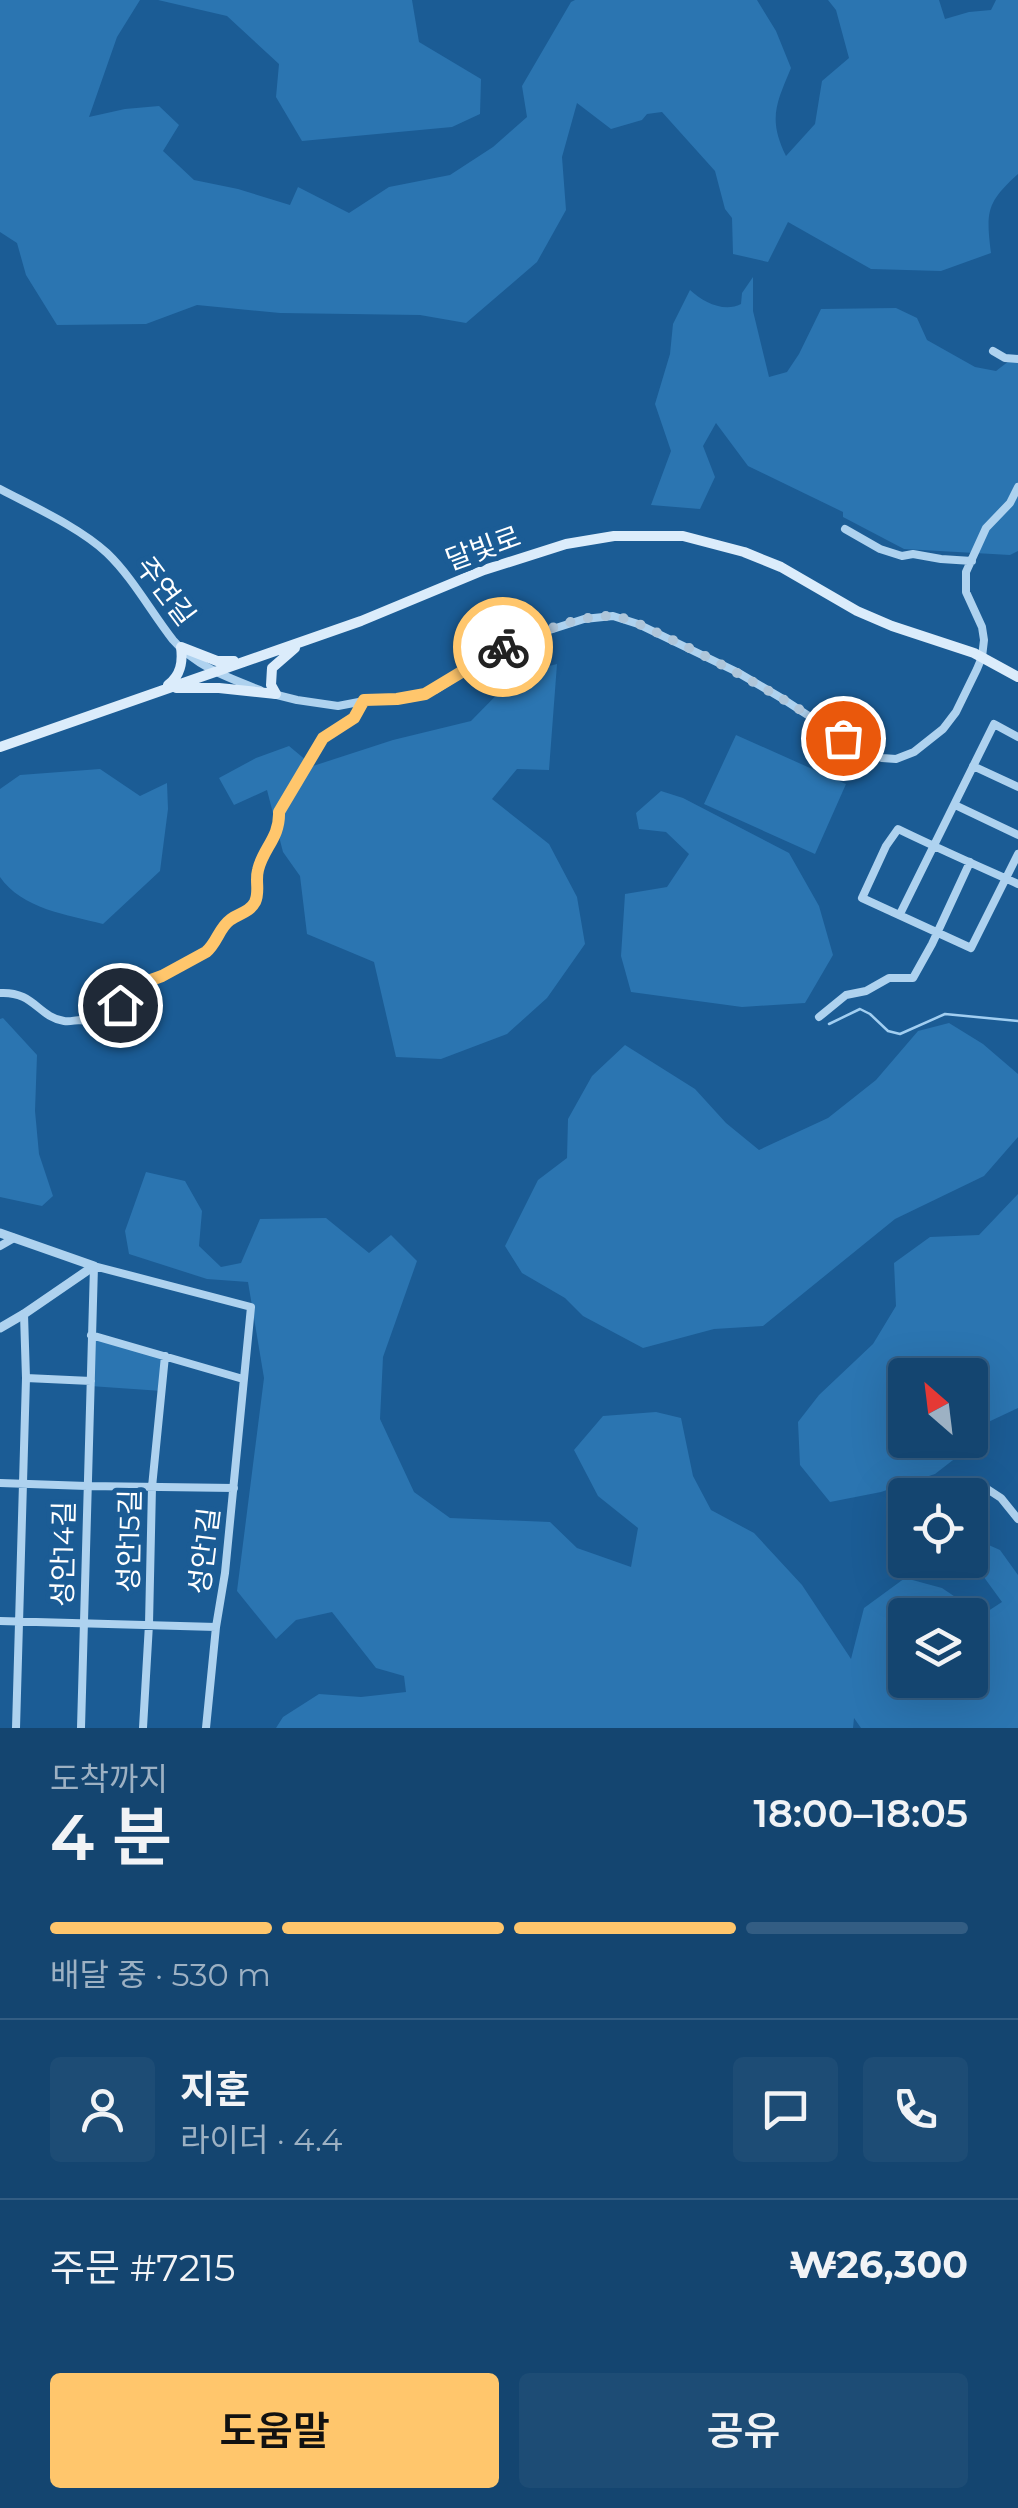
<!DOCTYPE html>
<html lang="ko">
<head>
<meta charset="utf-8">
<style>
  :root { --surface:#144570; --page:#1d4c75; --text:#f1f3f6; --muted:#9db1c3; --line:#335d83; --accent:#ffc66c }
  body { margin:0; font-family:Montserrat,"Noto Sans KR",sans-serif; background:var(--page); color:var(--text); height:100vh; display:flex; flex-direction:column; font-size:38px; white-space:nowrap }
  * { box-sizing:border-box; margin:0 }
  p { font-size:32px; color:var(--muted) }
  .icon { flex:none; width:55px; height:55px; fill:none; stroke:currentColor; stroke-width:2; stroke-linecap:round; stroke-linejoin:round }
  .map { position:relative; height:1728px; overflow:hidden }
  .drawer { display:flex; flex-direction:column; background:var(--surface); flex:1 }
  .drawer>* { flex:none }
  .needle { width:65px; rotate:332deg }
  .controls { position:absolute; left:888px; top:1358px; display:grid; gap:20px }
  .controls a { display:grid; place-items:center; width:100px; height:100px; border-radius:10px; background:var(--surface); box-shadow:0 10px 40px #0002,0 0 0 2px var(--line); font-size:50px }
  .pin { position:absolute; display:grid; place-items:center; width:85px; height:85px; color:#fff; margin:-42px; border:5px solid #fff; border-radius:50%; box-shadow:0 2px 10px #0007 }
  .courier { position:absolute; display:grid; place-items:center; width:100px; height:100px; margin:-50px; border:8px solid #ffc66c; border-radius:50%; background:#fff; color:#222; box-shadow:0 2px 12px #0007 }
  .summary em { font-style:normal; font-weight:600 }
  .summary div { display:flex; flex-direction:column-reverse }
  .summary { display:flex; align-items:center; justify-content:space-between; height:170px; padding:0 50px }
  h1 { font-size:65px; font-weight:600; line-height:75px }
  .bar { display:grid; grid-template-columns:repeat(4,1fr); gap:15px 10px; align-content:center; height:120px; padding:0 50px }
  .bar i { height:12px; border-radius:8px; background:var(--line) }
  .bar .on { background:var(--accent) }
  .bar p { grid-column:span 4 }
  .line { display:flex; align-items:center; gap:25px; padding:0 50px; border-top:2px solid var(--line) }
  .line div { flex:1 }
  .round { display:grid; place-items:center; flex:none; width:105px; height:105px; border-radius:10px; background:var(--page) }
  .primary-button { display:flex; gap:20px; margin-top:auto; padding:20px 50px }
  .primary-button a { flex:1; height:115px; border-radius:10px; background:var(--accent); color:#111; font-size:40px; font-weight:600; line-height:115px; text-align:center }
  .primary-button a+a { background:var(--page); color:var(--text) }
  .map>svg:first-child { display:block }
  .green { fill:#2b75b1; fill-rule:evenodd }
  .lines { fill:none; stroke-linecap:round; stroke-linejoin:round }
  .stream { stroke:#a1cef1; stroke-width:2.5 }
  .minor { stroke:#aed2ef; stroke-width:8 }
  .tertiary { stroke:#aed2ef; stroke-width:9 }
  .secondary { stroke:#dbecfb; stroke-width:10 }
  .done { stroke:#afc6da; stroke-width:10; stroke-dasharray:0 18 }
  .route { stroke:#ffc66c; stroke-width:12 }
  .labels { text-anchor:middle; dominant-baseline:central; stroke-width:10; stroke-linejoin:round; paint-order:stroke }
  .street-label { font-size:28px; fill:#fff; stroke:#1b5c95 }
</style>
</head>
<body>
<div class="map">
<svg width="1018" height="1728" viewBox="0 0 1018 1728">
  <rect width="100%" height="100%" fill="#1b5c95"/>
  <!-- green -->
  <path class="green" d="M 0,0 L 140,0 L 117,37 L 89,117 L 125,109 L 159,106 L 179,125 L 163,151 L 194,180 L 238,189 L 290,205 L 298,187 L 349,213 L 389,187 L 450,175 L 493,147 L 527,117 L 522,86 L 571,2 L 575,0 L 757,0 L 776,31 L 791,68 C 776,104 768,119 786,156 L 815,124 L 822,81 L 849,58 L 836,10 L 828,0 L 939,0 L 945,19 L 969,12 L 991,10 L 996,0 L 1018,0 L 1018,174 C 986,203 986,212 991,253 L 941,271 L 871,269 L 788,222 L 768,262 L 733,254 L 732,218 L 725,209 L 715,171 L 662,112 L 647,114 L 642,120 L 611,129 L 577,103 L 562,157 L 566,210 L 537,262 L 466,323 L 420,315 L 280,313 L 197,305 L 146,324 L 57,325 L 26,275 L 17,243 L 0,232 Z
    M 158,0 L 412,0 L 419,42 L 481,79 L 480,114 L 452,127 L 302,141 L 276,97 L 279,64 L 227,16 Z
    M 753,277 L 753,311 L 769,377 L 787,372 L 799,354 L 821,309 L 896,308 L 917,318 L 927,340 L 975,367 L 996,371 L 1018,354 L 1018,551 L 1010,555 L 904,549 L 843,517 L 843,512 L 748,466 L 716,423 L 703,446 L 715,477 L 700,509 L 651,505 L 671,451 L 655,404 L 670,354 L 673,324 L 690,290 C 703,302 724,313 741,304 L 742,293 Z
    M 557,664 L 549,770 L 517,769 L 492,799 L 549,844 L 577,897 L 585,944 L 547,998 L 507,1034 L 441,1059 L 396,1057 L 374,962 L 307,934 L 300,876 L 283,852 L 267,790 L 234,805 L 219,778 L 256,758 L 289,746 L 313,766 L 393,740 L 471,721 L 517,674 Z
    M 736,735 L 846,784 L 815,854 L 704,804 Z
    M 100,769 L 140,796 L 167,783 L 168,809 L 160,871 L 103,924 C 68,915 22,909 0,877 L 0,789 L 20,775 Z
    M 661,791 L 683,798 L 789,853 L 819,906 L 833,955 L 805,1003 L 742,1007 L 631,992 L 621,956 L 625,894 L 667,887 L 689,854 L 666,832 L 639,829 L 636,813 Z
    M 3,1018 L 37,1055 L 35,1111 L 39,1154 L 53,1196 L 42,1206 L 0,1197 L 0,1019 Z
    M 949,1023 L 983,1044 L 1018,1074 L 1018,1137 L 984,1176 L 895,1219 L 763,1326 L 714,1329 L 643,1348 L 583,1316 L 565,1298 L 522,1273 L 505,1246 L 538,1180 L 567,1158 L 568,1119 L 592,1076 L 625,1045 L 695,1089 L 726,1123 L 759,1150 L 828,1118 L 876,1080 L 918,1031 Z
    M 146,1172 L 185,1181 L 202,1211 L 199,1246 L 221,1267 L 241,1263 L 260,1219 L 326,1218 L 369,1253 L 391,1235 L 417,1261 L 383,1357 L 380,1419 L 414,1492 L 450,1518 L 550,1522 L 577,1548 L 631,1567 L 638,1528 L 598,1496 L 574,1450 L 603,1416 L 656,1412 L 681,1418 L 693,1476 L 711,1510 L 754,1533 L 802,1585 L 851,1659 L 864,1608 L 905,1578 L 942,1588 L 982,1615 L 1002,1602 L 970,1558 L 975,1539 L 1000,1550 L 1018,1575 L 1018,1728 L 861,1728 L 854,1718 L 853,1728 L 276,1728 L 283,1717 L 319,1694 L 361,1697 L 406,1692 L 404,1676 L 376,1668 L 332,1612 L 296,1620 L 276,1639 L 237,1591 L 264,1378 L 248,1282 L 207,1279 L 129,1254 L 125,1231 ZM 905,1615 L 970,1615 L 970,1680 L 905,1680 Z
    M 1018,1194 L 1018,1408 L 984,1424 L 966,1450 L 935,1474 L 881,1492 L 830,1502 L 800,1465 L 798,1422 L 819,1395 L 873,1344 L 896,1306 L 894,1263 L 930,1237 L 979,1235 ZM 905,1375 L 970,1375 L 970,1440 L 905,1440 Z
    M 91,1335 L 165,1356 L 162,1391 L 90,1386 Z"/>
  <g class="lines">
    <!-- stream -->
    <path class="stream" d="M 829,1024 L 860,1009 L 870,1014 L 888,1031 L 900,1034 L 945,1014 L 1018,1021"/>
    <!-- minor -->
    <path class="minor" d="M 993,351 L 1005,358 L 1018,359
      M 0,489 C 34,507 79,527 107,553 C 133,578 151,612 173,640 C 195,666 229,678 260,690
      M 845,529 L 880,549 L 902,556 L 913,554 L 941,559 L 972,561
      M 273,694 L 297,700 L 338,706 L 364,701 L 412,698 L 435,690 L 512,642 L 584,619 L 613,616 L 638,624 L 737,672 L 783,699 L 861,750 L 882,758 L 896,759 L 914,752 L 943,729 L 956,712 L 977,669 L 982,657 L 984,640 L 982,627 L 966,592 L 966,572 L 986,528 L 1010,503 L 1018,487
      M 973,766 L 1018,787
      M 955,805 L 1018,835
      M 1018,854 L 971,948 L 862,898 L 886,846 L 898,829 C 937,848 978,866 1018,884
      M 900,914 L 994,724 L 1018,737
      M 0,993 C 34,991 38,1017 64,1021 C 70,1022 75,1020 81,1020 C 91,1022 102,1026 112,1029 L 124,994 L 129,989 L 162,976 L 206,951 C 218,943 219,928 230,920 C 239,914 249,913 255,902 C 259,892 256,881 258,870 C 263,848 280,838 279,812 L 323,738 L 354,718 L 364,701
      M 819,1017 L 846,995 L 866,991 L 889,978 L 913,978 L 932,944 L 970,862
      M 0,1246 L 14,1238
      M 91,1335 L 243,1379
      M 26,1378 L 91,1381
      M 975,1481 L 1001,1498 L 1018,1519
      M 0,1483 L 87,1486 L 234,1488
      M 0,1621 L 216,1627
      M 16,1728 L 26,1378 L 24,1314
      M 81,1728 L 94,1266 L 251,1307 L 225,1573 L 216,1627 L 206,1728
      M 143,1728 L 149,1624 L 152,1487 L 165,1356"/>
    <!-- tertiary -->
    <path class="tertiary" d="M 0,1233 L 94,1266
      M 0,1328 L 24,1314 L 94,1266"/>
    <!-- secondary -->
    <path class="secondary" d="M 168,685 C 181,675 183,662 181,647 L 217,661 L 234,661
      M 176,688 L 219,688 L 276,694 L 271,685 L 272,668 L 295,648
      M 0,747 L 361,621 L 484,570 L 566,544 L 614,536 L 683,536 L 744,552 L 781,567 L 857,611 L 892,626 L 974,653 L 1018,677"/>
  </g>
  <g class="lines">
    <!-- done -->
    <path class="done" d="M 503,647 L 512,642 C 543,632 576,616 609,616 C 626,616 645,627 660,634 C 724,664 785,698 843,738"/>
    <!-- route -->
    <path class="route" d="M 120,1005 L 124,994 L 129,988 L 162,976 L 206,952 C 217,943 219,928 230,920 C 239,913 249,913 255,902 C 260,892 255,881 258,870 C 263,848 280,838 279,812 L 323,738 L 354,718 L 364,700 L 397,699 L 425,694 L 503,647"/>
  </g>
  <g class="labels">
    <!-- street labels -->
    <g class="street-label">
      <text transform="translate(483 548) rotate(-20)">달빛로</text>
      <text transform="translate(166 591) rotate(53)">주연길</text>
      <text transform="translate(129 1541) rotate(-89)">성안15길</text>
      <text transform="translate(204 1551) rotate(-83)">성안1길</text>
      <text transform="translate(63 1554) rotate(-89)">성안14길</text>
    </g>
  </g>
</svg>
<div class="controls">
<a><svg class="needle" viewBox="-14 -14 28 28"><path d="M0-13l5 13h-10z" fill="#e53935"/><path d="M0 13l5-13h-10z" fill="#9db1c3"/></svg></a>
<a><svg class="icon" aria-label="locate" viewBox="0 0 24 24"><circle cx="12" cy="12" r="6"/><path d="M12 2v4M12 18v4M2 12h4M18 12h4"/></svg></a>
<a><svg class="icon" aria-label="layers" viewBox="0 0 24 24"><path d="M12 4l9 5-9 5-9-5zM3 14l9 5 9-5"/></svg></a>
</div>
<div class="pin" style="left:843px;top:738px;background:#ea580c"><svg class="icon" aria-label="bag" viewBox="0 0 24 24"><path d="M5 8h14l-1 12H6zM9 8a3 3 0 0 1 6 0"/></svg></div>
<div class="pin" style="left:120px;top:1005px;background:#1f2937"><svg class="icon" aria-label="home" viewBox="0 0 24 24"><path d="M3 11l9-7 9 7M6 9v11h12V9"/></svg></div>
<div class="courier" style="left:503px;top:647px"><svg class="icon" aria-label="bike" viewBox="0 0 24 24"><circle cx="6" cy="16" r="4"/><circle cx="18" cy="16" r="4"/><path d="M6 16l4-8h5l3 8M10 8l3 8H6M13 5h3"/></svg></div>
</div>
<section class="drawer">
<div class="summary"><div><h1>4 분</h1><p>도착까지</p></div><em>18:00–18:05</em></div>
<div class="bar"><i class="on"></i><i class="on"></i><i class="on"></i><i></i><p>배달 중 · 530 m</p></div>
<div class="line" style="height:180px"><a class="round"><svg class="icon" aria-label="person" viewBox="0 0 24 24"><circle cx="12" cy="8" r="4"/><path d="M4 21q1-7 8-7t8 7"/></svg></a><div><b>지훈</b><p>라이더 · 4.4</p></div><a class="round"><svg class="icon" aria-label="chat" viewBox="0 0 24 24"><path d="M4 5h16v11H9l-5 4z"/></svg></a><a class="round"><svg class="icon" aria-label="phone" viewBox="0 0 24 24"><path d="M5 4h4l2 5-3 2q2 4 5 5l2-3 5 2v4C11 20 4 13 5 4z"/></svg></a></div>
<div class="line" style="height:130px"><div>주문 #7215</div><b>₩26,300</b></div>
<div class="primary-button"><a>도움말</a><a>공유</a></div>
</section>
</body>
</html>
